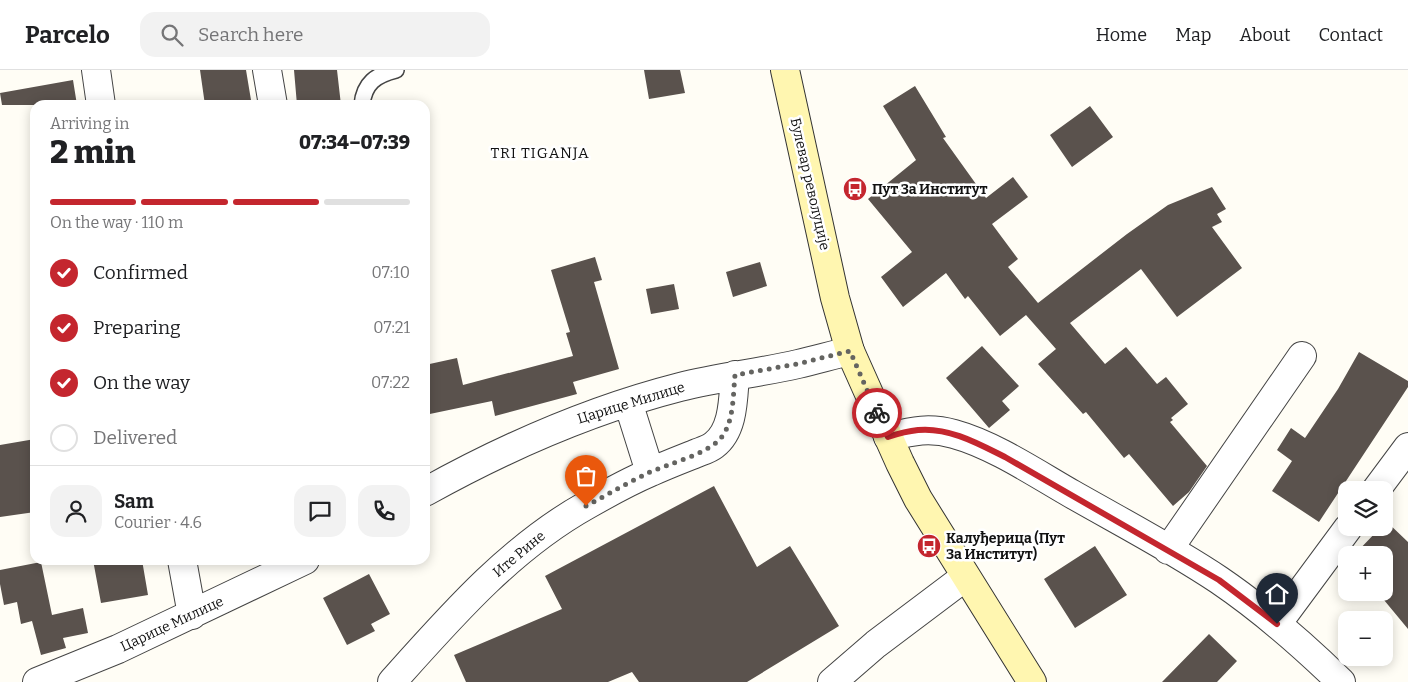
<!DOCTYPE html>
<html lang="en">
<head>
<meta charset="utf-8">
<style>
  :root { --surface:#fff; --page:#f2f2f2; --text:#202124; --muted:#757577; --line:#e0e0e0; --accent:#c4262e }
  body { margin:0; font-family:Bitter,serif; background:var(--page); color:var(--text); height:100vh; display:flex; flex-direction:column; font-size:19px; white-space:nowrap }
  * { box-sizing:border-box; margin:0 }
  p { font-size:16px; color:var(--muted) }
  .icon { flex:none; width:28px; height:28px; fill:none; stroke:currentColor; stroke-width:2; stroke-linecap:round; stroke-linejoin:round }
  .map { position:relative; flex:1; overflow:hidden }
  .details { position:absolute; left:30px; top:30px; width:400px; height:465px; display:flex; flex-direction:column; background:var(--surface); border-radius:15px; box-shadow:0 2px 12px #0003 }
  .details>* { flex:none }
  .fabs { position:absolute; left:1338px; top:411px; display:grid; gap:10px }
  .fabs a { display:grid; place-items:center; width:55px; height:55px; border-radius:10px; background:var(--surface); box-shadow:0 2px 12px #0003; font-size:25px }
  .pin { position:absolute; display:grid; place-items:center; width:42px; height:42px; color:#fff; margin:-51px -21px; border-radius:50% 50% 50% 0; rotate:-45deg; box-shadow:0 0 5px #0007 }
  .pin .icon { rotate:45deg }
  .courier { position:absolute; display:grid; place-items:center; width:50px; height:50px; margin:-25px; border:4px solid #c4262e; border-radius:50%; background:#fff; color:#222; box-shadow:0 1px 6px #0007 }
  .summary em { font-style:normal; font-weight:800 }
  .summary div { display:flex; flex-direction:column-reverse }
  .summary { display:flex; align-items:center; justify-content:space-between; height:85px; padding:0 20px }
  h1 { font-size:32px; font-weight:800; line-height:38px }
  .bar { display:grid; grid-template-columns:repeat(4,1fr); gap:8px 5px; align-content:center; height:60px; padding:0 20px }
  .bar i { height:6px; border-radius:4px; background:var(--line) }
  .bar .selected { background:var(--accent) }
  .bar p { grid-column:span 4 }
  .line { display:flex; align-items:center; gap:12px; padding:0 20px; border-top:1px solid var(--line) }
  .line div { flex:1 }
  .round { display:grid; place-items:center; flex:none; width:52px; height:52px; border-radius:15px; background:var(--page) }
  ol { padding:0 20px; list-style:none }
  li { display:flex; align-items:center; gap:15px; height:55px }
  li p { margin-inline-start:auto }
  li .icon { padding:5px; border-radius:50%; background:var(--accent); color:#fff; stroke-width:4 }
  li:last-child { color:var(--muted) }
  li i { width:28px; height:28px; border:2px solid var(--line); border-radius:50% }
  header { display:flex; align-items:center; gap:30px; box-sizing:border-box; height:70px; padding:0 25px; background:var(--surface); border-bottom:1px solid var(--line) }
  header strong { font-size:24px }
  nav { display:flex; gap:28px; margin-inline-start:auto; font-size:18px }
  .search { width:350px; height:45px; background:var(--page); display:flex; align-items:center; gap:12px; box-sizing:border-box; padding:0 18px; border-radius:15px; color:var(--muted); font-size:19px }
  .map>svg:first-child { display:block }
  .building { fill:#5a524d }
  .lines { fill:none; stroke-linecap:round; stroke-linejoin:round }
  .service-casing { stroke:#444; stroke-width:18 }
  .minor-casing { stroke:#444; stroke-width:30 }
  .tertiary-casing { stroke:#444; stroke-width:30 }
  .secondary-casing { stroke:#333; stroke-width:30 }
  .service { stroke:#fff; stroke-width:15 }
  .minor { stroke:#fff; stroke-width:28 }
  .tertiary { stroke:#fff; stroke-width:28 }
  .secondary { stroke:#fff6b0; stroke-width:28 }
  .done { stroke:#646461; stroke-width:5; stroke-dasharray:0 9 }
  .route { stroke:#c4262e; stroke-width:6 }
  .labels { text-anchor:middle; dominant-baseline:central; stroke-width:5; stroke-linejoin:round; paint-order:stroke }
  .street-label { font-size:14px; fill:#111; stroke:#fff }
  .poi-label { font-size:14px; font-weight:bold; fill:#111; stroke:#fff; text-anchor:start }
  .neighbourhood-label { font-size:15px; letter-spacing:1px; fill:#111; stroke:#fff }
</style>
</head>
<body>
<header>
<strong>Parcelo</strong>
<div class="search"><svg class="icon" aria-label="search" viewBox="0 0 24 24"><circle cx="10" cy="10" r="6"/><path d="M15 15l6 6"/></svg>Search here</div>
<nav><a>Home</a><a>Map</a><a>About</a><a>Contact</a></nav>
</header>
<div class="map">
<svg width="1408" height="612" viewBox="0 0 1408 612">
  <rect width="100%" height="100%" fill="#fffdf5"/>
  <!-- building -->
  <path class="building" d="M 200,0 L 246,0 L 251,30 L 205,35 Z
    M 294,0 L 337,0 L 341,35 L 297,35 Z
    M 644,0 L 680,0 L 685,23 L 649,29 Z
    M 73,10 L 77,35 L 2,35 L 0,23 Z
    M 915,16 L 946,67 L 943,68 L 986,128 L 1013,107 L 1028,127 L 992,154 L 1018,189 L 1008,197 L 1038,233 L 1127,164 L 1168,135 L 1212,117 L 1226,139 L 1217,144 L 1222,152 L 1212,157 L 1242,198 L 1177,247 L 1141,199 L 1070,253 L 1105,294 L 1126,277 L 1157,314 L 1166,307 L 1188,334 L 1171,348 L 1173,350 L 1170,352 L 1207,396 L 1189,422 L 1173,436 L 1129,384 L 1124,388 L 1086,342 L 1083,344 L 1038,294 L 1056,279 L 1026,245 L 1000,266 L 968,226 L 965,229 L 946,203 L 903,237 L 881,207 L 912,182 L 868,129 L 916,90 L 883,36 Z
    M 1090,36 L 1113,67 L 1072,97 L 1050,65 Z
    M 595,187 L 602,210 L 594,212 L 619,299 L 573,312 L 577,324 L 495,346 L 492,331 L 425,345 L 425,295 L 457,288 L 463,315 L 573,286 L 566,263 L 570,262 L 551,200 Z
    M 760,192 L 767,216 L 733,227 L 726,202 Z
    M 674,214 L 679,239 L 651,244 L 646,219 Z
    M 982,276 L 1019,316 L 1002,331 L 1010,340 L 989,358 L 946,308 Z
    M 1359,282 L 1408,311 L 1408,317 L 1319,452 L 1272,421 L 1292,391 L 1277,380 L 1291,358 L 1305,368 L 1338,319 Z
    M 35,369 L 35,442 L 0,447 L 0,375 Z
    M 714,416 L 757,497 L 790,476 L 839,556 L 747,612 L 639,612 L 632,602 L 608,612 L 466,612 L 454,585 L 562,539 L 545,506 Z
    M 1386,451 L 1408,472 L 1408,559 L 1384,530 L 1384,485 L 1354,485 L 1380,458 L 1384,458 L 1384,453 Z
    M 1095,476 L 1127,525 L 1075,558 L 1044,509 Z
    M 93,490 L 142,490 L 148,525 L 101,533 Z
    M 41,492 L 52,545 L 83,538 L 88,563 L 63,568 L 66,578 L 41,585 L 32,551 L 21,554 L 17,532 L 4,535 L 0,514 L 0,500 Z
    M 369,504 L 390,544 L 371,554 L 375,561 L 347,575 L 323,528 Z
    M 1209,564 L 1237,591 L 1217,612 L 1162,612 Z"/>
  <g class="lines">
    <!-- service casing -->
    <g class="service-casing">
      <path id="service" d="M 362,35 C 364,13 376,5 396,0"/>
    </g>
    <!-- minor casing -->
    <g class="minor-casing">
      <path id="minor" d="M 96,0 L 101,35
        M 267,0 L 273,35
        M 628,332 L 650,402
        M 888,367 C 913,361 929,357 954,364 C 994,375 1037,404 1072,424 C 1121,452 1173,479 1219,510 C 1263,540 1303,575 1341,612
        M 1376,420 L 1408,377
        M 425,422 C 506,377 590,340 680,317 C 719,307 759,303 798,294 C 815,290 833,285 850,281
        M 1168,480 L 1302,286
        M 182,490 L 192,545
        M 1277,554 L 1348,458
        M 37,612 L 118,579 L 305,490
        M 392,612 C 451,546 510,478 587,435 C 608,423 630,411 651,402 C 666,395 682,389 697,383 C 702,381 709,379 714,375 C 734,360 733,328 735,305"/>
    </g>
    <!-- tertiary casing -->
    <g class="tertiary-casing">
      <path id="tertiary" d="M 832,612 L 876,574 L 965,507"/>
    </g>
    <!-- secondary casing -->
    <g class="secondary-casing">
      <path id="secondary" d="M 785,0 L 835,228 L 850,281 L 900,393 L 918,429 L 1032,612"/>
    </g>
    <!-- service -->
    <use href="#service" class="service"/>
    <!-- minor -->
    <use href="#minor" class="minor"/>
    <!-- tertiary -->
    <use href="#tertiary" class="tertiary"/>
    <!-- secondary -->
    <use href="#secondary" class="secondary"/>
  </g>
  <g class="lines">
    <!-- done -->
    <path class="done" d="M 586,436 C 607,425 627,413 648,403 C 667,394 708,384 721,368 C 734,352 733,325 735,305 L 797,294 L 850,281 L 877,343"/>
    <!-- route -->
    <path class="route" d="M 877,343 L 888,367 C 897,364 908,361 918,360 C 949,357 979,374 1005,387 L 1219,510 L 1277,554"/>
  </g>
  <!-- icons -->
  <defs>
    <g id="bus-disc" transform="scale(1.25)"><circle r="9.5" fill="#c4262e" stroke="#fff"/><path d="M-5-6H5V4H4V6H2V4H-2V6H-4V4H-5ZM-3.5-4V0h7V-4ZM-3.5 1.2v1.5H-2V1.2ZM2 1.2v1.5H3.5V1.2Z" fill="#fff"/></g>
  </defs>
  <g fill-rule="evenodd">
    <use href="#bus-disc" x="855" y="119"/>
    <use href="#bus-disc" x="929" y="476"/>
  </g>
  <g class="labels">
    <!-- street labels -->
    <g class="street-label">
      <text transform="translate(810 114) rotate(77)">Булевар револуције</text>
      <text transform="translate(631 333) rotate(-17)">Царице Милице</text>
      <text transform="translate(519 484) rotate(-40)">Ите Рине</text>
      <text transform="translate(172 554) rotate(-25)">Царице Милице</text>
    </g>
    <!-- poi labels -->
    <g class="poi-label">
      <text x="872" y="119">Пут За Институт</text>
      <text x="946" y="468">Калуђерица (Пут<tspan x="946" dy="16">За Институт)</tspan></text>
    </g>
    <!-- neighbourhood labels -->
    <g class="neighbourhood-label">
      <text x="540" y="83">TRI TIGANJA</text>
    </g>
  </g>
</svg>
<div class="fabs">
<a><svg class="icon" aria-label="layers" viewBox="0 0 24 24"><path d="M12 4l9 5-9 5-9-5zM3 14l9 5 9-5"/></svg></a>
<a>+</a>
<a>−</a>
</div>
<div class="pin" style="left:586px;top:436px;background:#ea580c"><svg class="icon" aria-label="bag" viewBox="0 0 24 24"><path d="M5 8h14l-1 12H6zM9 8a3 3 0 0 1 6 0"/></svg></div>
<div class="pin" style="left:1277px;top:554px;background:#1f2937"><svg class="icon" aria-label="home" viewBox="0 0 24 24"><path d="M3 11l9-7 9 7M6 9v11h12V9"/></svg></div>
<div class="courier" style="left:877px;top:343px"><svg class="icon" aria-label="bike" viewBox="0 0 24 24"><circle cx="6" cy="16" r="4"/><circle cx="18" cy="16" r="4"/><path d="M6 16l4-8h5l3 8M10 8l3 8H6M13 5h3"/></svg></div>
<section class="details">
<div class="summary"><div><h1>2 min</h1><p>Arriving in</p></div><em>07:34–07:39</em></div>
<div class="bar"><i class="selected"></i><i class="selected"></i><i class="selected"></i><i></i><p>On the way · 110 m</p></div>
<ol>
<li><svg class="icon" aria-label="check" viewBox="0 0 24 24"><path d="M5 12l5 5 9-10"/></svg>Confirmed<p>07:10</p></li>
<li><svg class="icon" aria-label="check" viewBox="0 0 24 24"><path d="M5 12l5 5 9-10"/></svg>Preparing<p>07:21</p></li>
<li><svg class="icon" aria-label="check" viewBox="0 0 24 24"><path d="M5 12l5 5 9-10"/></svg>On the way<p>07:22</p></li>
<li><i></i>Delivered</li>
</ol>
<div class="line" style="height:90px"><a class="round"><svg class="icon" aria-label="person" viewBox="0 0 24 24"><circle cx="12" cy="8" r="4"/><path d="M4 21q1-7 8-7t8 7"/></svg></a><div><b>Sam</b><p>Courier · 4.6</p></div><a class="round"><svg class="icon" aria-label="chat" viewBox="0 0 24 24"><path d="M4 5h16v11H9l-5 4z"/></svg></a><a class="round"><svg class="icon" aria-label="phone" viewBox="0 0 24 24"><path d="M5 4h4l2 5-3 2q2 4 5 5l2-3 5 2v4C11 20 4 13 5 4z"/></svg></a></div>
</section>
</div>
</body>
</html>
